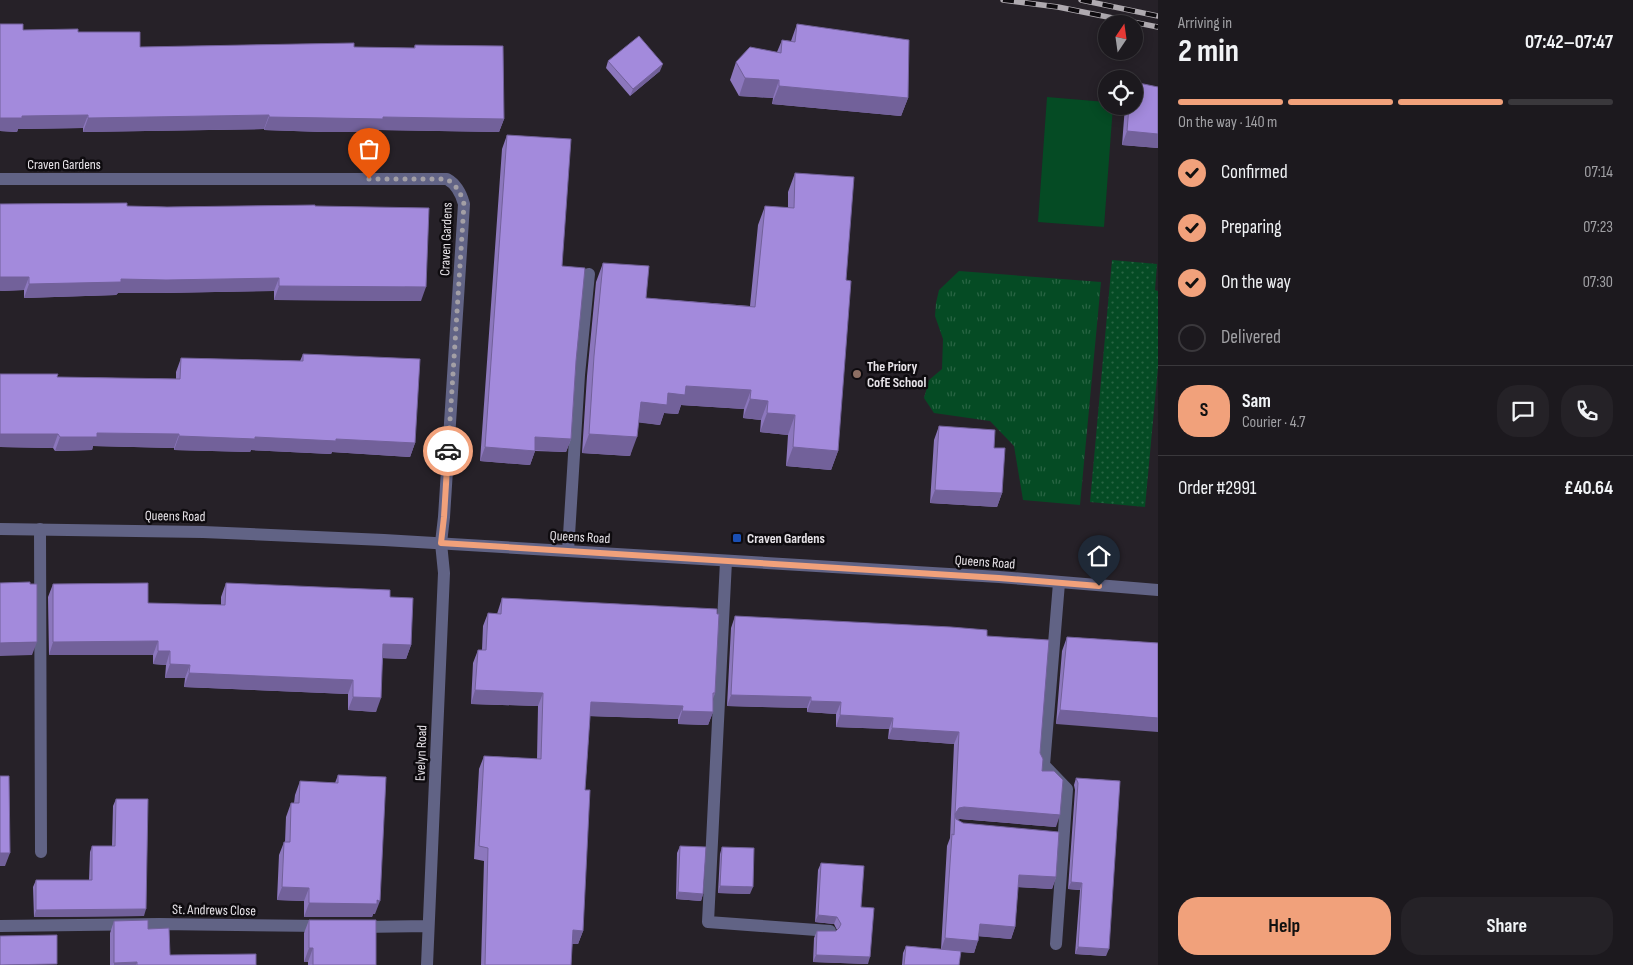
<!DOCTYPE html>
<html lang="en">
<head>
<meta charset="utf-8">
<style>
  :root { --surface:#1c191e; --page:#252227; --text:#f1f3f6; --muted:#a0a0a4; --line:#3a383c; --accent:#f1a17b }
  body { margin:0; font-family:"Sofia Sans Condensed",sans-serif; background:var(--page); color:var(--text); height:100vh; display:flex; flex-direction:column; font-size:19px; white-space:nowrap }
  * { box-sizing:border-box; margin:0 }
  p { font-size:16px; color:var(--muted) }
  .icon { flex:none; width:28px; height:28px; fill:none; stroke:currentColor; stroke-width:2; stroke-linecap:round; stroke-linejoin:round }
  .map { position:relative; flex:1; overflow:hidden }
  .details { display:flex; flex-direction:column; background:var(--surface); width:475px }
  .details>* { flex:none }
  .needle { width:32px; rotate:13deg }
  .tools { position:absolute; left:1098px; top:15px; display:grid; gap:10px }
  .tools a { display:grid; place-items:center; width:45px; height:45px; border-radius:50%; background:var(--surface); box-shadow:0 2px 12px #0003,0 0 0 1px var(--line); font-size:25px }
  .pin { position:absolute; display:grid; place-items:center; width:42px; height:42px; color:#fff; margin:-51px -21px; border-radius:50% 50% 50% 0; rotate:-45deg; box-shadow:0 0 5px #0007 }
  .pin .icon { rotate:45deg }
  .courier { position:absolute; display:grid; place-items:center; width:50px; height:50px; margin:-25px; border:4px solid #f1a17b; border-radius:50%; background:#fff; color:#222; box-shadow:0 1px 6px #0007 }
  .summary em { font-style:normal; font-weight:700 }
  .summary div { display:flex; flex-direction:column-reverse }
  .summary { display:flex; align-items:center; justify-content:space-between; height:85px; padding:0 20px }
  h1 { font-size:32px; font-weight:700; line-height:38px }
  .bar { display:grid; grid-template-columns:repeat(4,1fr); gap:8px 5px; align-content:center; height:60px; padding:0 20px }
  .bar i { height:6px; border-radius:4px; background:var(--line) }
  .bar .active { background:var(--accent) }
  .bar p { grid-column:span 4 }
  .line { display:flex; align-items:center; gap:12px; padding:0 20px; border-top:1px solid var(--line) }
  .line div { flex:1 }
  .round { display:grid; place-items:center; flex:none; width:52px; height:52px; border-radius:20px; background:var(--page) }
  ol { padding:0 20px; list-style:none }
  li { display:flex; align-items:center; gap:15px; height:55px }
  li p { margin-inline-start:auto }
  li .icon { padding:5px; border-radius:50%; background:var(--accent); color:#111; stroke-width:4 }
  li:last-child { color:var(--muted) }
  li i { width:28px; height:28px; border:2px solid var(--line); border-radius:50% }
  .primary-button { display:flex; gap:10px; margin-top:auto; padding:10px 20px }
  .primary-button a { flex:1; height:58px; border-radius:20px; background:var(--accent); color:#111; font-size:20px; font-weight:700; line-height:58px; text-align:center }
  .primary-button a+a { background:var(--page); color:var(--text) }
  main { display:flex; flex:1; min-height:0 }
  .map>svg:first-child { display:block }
  .grass { fill:url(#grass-tufts) }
  .garden { fill:url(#garden-dots) }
  .pitch { fill:#054b24 }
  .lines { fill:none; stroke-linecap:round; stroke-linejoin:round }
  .service { stroke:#616385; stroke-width:12 }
  .minor { stroke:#616385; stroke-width:12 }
  .tertiary { stroke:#616385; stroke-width:12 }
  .rail-casing { stroke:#afaab0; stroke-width:5.5 }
  .rail { stroke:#0e0b0f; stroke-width:4; stroke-dasharray:11; stroke-linecap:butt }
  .wall { fill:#8c77bd }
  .shaded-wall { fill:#72619a }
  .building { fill:#a38adc; stroke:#72619a }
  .done { stroke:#a39fa5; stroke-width:5; stroke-dasharray:0 9 }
  .route { stroke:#f1a17b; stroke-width:6 }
  .education-dot { fill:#8d6e63; stroke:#0e0b0f; stroke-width:2 }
  .transit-dot { fill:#1a4fb4; stroke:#0e0b0f; stroke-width:2 }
  .labels { text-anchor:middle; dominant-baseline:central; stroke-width:5; stroke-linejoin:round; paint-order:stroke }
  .street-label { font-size:14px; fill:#e7e3e8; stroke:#0e0b0f }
  .poi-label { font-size:14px; font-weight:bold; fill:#e7e3e8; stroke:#0e0b0f; text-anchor:start }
</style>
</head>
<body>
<main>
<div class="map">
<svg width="1158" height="965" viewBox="0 0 1158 965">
  <defs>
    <pattern id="grass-tufts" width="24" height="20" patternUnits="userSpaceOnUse" patternTransform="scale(1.25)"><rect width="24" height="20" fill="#054b24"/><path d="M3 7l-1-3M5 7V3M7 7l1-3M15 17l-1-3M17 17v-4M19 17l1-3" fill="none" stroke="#296544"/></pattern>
    <pattern id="garden-dots" width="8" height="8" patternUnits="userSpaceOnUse" patternTransform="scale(1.25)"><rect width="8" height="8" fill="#054b24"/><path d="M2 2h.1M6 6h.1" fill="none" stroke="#296544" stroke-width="1.8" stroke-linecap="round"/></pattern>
  </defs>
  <rect width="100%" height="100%" fill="#262128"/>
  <!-- grass -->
  <path class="grass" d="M 959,271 L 1101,282 L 1080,505 L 1023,500 L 1014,446 L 990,421 L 934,413 L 924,398 L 929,380 L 942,369 L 943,339 L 935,316 L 936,303 L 939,290 Z"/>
  <!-- garden -->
  <path class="garden" d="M 1112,260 L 1157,264 L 1155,290 L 1158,291 L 1158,367 L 1145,507 L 1090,502 Z"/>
  <!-- pitch -->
  <path class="pitch" d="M 1047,97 L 1106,102 L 1106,106 L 1113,106 L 1104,227 L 1038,222 Z"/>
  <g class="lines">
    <!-- service -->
    <path class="service" d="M 40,529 L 41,852
      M 568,551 L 579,375 L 589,274
      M 726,561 L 708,922 L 830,931
      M 1056,944 L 1067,789 L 1044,765 L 1059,583"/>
    <!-- minor -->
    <path class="minor" d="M 0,179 L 447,179 C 456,184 461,193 464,204 L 444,517 L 441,543 L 444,573 L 427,965
      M 0,926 L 159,924 L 322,926
      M 360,927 L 428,926"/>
    <!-- tertiary -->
    <path class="tertiary" d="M 0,529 L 203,532 L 384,540 L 999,577 L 1158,590"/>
    <!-- rail casing -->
    <g class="rail-casing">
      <path id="rail" d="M 1003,0 L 1058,7 L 1158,27
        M 1081,0 L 1158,16"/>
    </g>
    <!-- rail -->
    <use href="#rail" class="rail"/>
  </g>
  <!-- wall -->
  <path class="wall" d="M 0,24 L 23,30 L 78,32 L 140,47 L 414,48 L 415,45 L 504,119 L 499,132 L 379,130 L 378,132 L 323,132 L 264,130 L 264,129 L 83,132 L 83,128 L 18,129 L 17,132 L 0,131 Z
    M 797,24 L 908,98 L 901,116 L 772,104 L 773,98 L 739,96 L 730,80 L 736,62 L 777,52 L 782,40 L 791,41 Z
    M 608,61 L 660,71 L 630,96 L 606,68 Z
    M 1158,87 L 1158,148 L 1122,145 L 1125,106 L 1134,106 Z
    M 507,135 L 562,266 L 576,361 L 571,439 L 566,452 L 535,451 L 530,465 L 480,461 L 502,149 Z
    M 795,173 L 846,280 L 838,451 L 831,470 L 786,466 L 788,435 L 760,432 L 761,420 L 743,418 L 744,409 L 681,405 L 678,414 L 664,413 L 660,425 L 639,422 L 630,456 L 582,453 L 587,376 L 596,282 L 603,263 L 646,298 L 750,306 L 758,225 L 765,206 L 788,208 L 788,192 Z
    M 127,206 L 167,207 L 315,206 L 421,301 L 274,300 L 274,291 L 161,293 L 118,293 L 116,295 L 24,298 L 24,290 L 0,291 Z
    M 303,354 L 415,443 L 410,457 L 332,452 L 331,454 L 251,450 L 250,452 L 174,450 L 174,448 L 93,446 L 92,450 L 55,451 L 53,448 L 0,447 L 0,374 L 57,377 L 176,379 L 176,372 L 181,358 L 300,361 Z
    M 939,426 L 994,448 L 1002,493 L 997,507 L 930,503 L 934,440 Z
    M 226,583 L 390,597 L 411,645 L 406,659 L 383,658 L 376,712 L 348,710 L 348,694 L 184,687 L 185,678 L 165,678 L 166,665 L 153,664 L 153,655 L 49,655 L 48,597 L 53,584 L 148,603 L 221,605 L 221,597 Z
    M 502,598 L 715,693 L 713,699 L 713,712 L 708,725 L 678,724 L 678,719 L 590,716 L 585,790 L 583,931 L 578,944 L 572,944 L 571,965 L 481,965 L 484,861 L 474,859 L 479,769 L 484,756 L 537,759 L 538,706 L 471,704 L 473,663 L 478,650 L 482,650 L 483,626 L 488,613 L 497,614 Z
    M 735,616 L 987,636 L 1040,753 L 1042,771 L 1056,827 L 960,819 L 957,820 L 1056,877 L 1052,889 L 1018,887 L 1015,927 L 1011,939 L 979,936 L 974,953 L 960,952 L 959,965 L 902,965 L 903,953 L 906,946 L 941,949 L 947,846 L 950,838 L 954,744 L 888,739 L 889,729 L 836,727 L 836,714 L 807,712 L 807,708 L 727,706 L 731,628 Z
    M 1067,637 L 1158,643 L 1056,724 L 1062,651 Z
    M 338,775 L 375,914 L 373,914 L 372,917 L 304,917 L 304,901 L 277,900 L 279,855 L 284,842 L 285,842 L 286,817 L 291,803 L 294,803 L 295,795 L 300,781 L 335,783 Z
    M 1076,778 L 1120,781 L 1106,956 L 1075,954 L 1080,890 L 1068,889 L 1075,790 L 1074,785 Z
    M 116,799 L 144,916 L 34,917 L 33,887 L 36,880 L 89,880 L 90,852 L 92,846 L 112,846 L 113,806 Z
    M 680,846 L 703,894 L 701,901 L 676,899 L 677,853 Z
    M 722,847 L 750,894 L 718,893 L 720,854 Z
    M 821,863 L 861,907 L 868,964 L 813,962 L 814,938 L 817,931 L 836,931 L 837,930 L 834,924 L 815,922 L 818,870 Z
    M 309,920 L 376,965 L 308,965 L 308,962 L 304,962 L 304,933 Z
    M 114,921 L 148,929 L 170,955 L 256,965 L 110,965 L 110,933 Z"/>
  <!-- shaded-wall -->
  <path class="shaded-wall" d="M 663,64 L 660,71 L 630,96 L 633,89 Z
    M 745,78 L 779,80 L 773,98 L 739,96 Z
    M 779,86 L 908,98 L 901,116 L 772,104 Z
    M 88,115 L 83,128 L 18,129 L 17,132 L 0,131 L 0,118 L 22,116 Z
    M 269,115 L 264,129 L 83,132 L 88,118 Z
    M 269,117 L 383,117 L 504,119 L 499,132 L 379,130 L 378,132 L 323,132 L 264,130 Z
    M 1127,131 L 1158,134 L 1158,148 L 1122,145 Z
    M 0,277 L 29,277 L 24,290 L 0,291 Z
    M 279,278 L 274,291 L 161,293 L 118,293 L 116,295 L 24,298 L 29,284 L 121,279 Z
    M 279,286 L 426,287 L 421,301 L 274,300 Z
    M 686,386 L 751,390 L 744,409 L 681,405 L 678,414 L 664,413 L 660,425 L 634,422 L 641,402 L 668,393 Z
    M 750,399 L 768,401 L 761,420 L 743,418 Z
    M 767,413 L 795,415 L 788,435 L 760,432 Z
    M 97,433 L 179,434 L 174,448 L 93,446 L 92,450 L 55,451 L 60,437 Z
    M 0,434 L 58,434 L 53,448 L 0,447 Z
    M 589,434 L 637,437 L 630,456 L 582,453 Z
    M 179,436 L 255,437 L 336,439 L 415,443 L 410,457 L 332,452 L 331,454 L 251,450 L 250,452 L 174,450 Z
    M 535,437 L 571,439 L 566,452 L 530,450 Z
    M 485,447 L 535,451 L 530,465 L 480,461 Z
    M 793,447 L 838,451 L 831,470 L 786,466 Z
    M 935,490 L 1002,493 L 997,507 L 930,503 Z
    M 158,641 L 153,655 L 49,655 L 53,642 Z
    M 37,642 L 32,655 L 0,656 L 0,643 Z
    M 383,644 L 411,645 L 406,659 L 378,658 Z
    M 158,651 L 170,651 L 166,665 L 153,664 Z
    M 170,664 L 190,665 L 185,678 L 165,678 Z
    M 189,673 L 353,680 L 348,694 L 184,687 Z
    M 475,690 L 543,693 L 538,706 L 471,704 Z
    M 731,695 L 811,697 L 807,708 L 727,706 Z
    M 353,697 L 381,698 L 376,712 L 348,710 Z
    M 811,701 L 841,702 L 836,714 L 807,712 Z
    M 591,702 L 683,706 L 678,719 L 586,716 Z
    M 1060,710 L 1158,718 L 1158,732 L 1056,724 Z
    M 682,711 L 713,712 L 708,725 L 678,724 Z
    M 840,715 L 893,718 L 889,729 L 836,727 Z
    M 892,728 L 959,732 L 954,744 L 888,739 Z
    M 964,807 L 1060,815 L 1056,827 L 960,819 L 955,820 L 955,814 L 959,808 Z
    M 0,853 L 10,853 L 5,866 L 0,866 Z
    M 1019,875 L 1056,877 L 1052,889 L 1014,887 Z
    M 1071,882 L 1082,883 L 1080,890 L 1068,889 Z
    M 720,886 L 753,887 L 750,894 L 718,893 Z
    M 282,887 L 309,888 L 304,901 L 277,900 Z
    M 678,892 L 703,894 L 701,901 L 676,899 Z
    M 380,901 L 375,914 L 373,914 L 372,917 L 304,917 L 309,903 Z
    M 146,909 L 144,916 L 34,917 L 36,910 Z
    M 818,915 L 837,917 L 834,924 L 815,922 Z
    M 980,924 L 1015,927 L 1011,939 L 975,936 Z
    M 573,930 L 583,931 L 578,944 L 568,944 Z
    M 945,938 L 978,941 L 974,953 L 941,950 Z
    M 1078,947 L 1109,949 L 1106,956 L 1075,954 Z
    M 309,948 L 313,948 L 308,962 L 304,962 Z
    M 816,955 L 870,957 L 868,964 L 813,962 Z
    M 137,962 L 136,965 L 114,965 L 114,963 Z"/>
  <!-- building -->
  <path class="building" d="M 0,24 L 23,24 L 23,30 L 78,29 L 78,32 L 140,32 L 140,47 L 354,43 L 354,47 L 415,48 L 415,45 L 503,46 L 504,119 L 383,117 L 383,119 L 328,118 L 269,117 L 269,115 L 88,118 L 88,115 L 22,116 L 22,118 L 0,118 Z
    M 797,24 L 909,40 L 908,98 L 779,86 L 779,80 L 745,78 L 736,62 L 750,47 L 781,53 L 782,40 L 795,42 Z
    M 639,36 L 663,64 L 633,89 L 608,61 Z
    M 1134,82 L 1158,87 L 1158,134 L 1127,131 L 1129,106 L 1134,106 Z
    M 507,135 L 571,139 L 562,266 L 585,268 L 576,361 L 571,439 L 535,437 L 535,451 L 485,447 Z
    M 795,173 L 854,177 L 846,280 L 851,281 L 838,451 L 793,447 L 795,415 L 767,413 L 768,401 L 750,399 L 751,390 L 686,386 L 685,395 L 668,393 L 667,405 L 641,402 L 637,437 L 589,434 L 594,356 L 603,263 L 649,266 L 646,298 L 755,307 L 765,206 L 794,208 Z
    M 127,203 L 127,206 L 167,207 L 315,205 L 315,206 L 429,208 L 426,287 L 279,286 L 279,278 L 166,280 L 121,279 L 121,282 L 29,284 L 29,277 L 0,277 L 0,204 Z
    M 303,354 L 420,359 L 415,443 L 336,439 L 336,441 L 255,437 L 255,439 L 179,436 L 179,434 L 97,433 L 97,437 L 60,437 L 58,434 L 0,434 L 0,374 L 58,374 L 57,377 L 180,379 L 181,358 L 303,361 Z
    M 939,426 L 995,430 L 994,448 L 1005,448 L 1002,493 L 935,490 Z
    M 30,582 L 30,584 L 37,584 L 37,642 L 0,643 L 0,583 Z
    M 148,583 L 148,603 L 225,605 L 226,583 L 390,590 L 390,597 L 413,598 L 411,645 L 383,644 L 381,698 L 353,697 L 353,680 L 189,673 L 190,665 L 170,664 L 170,651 L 158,651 L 158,641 L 53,642 L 53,584 Z
    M 502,598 L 717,609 L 717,614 L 719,614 L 715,693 L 713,693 L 713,712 L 682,711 L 683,706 L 591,702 L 585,790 L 590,790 L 583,931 L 573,930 L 571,965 L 485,965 L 488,848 L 479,846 L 484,756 L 541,759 L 543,693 L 475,690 L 478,650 L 486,650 L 488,613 L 501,614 Z
    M 735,616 L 951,627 L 987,630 L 987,636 L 1049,640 L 1040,753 L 1043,759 L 1042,771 L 1054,771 L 1063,780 L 1060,815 L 964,807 L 959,808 L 955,814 L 956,819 L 963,823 L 1059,832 L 1056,877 L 1019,875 L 1015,927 L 980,924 L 978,941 L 945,938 L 952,834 L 954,835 L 959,732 L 892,728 L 893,718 L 840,715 L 841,702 L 811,701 L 811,697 L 731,695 Z
    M 1067,637 L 1158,643 L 1158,718 L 1060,710 Z
    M 338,775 L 386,777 L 380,901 L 377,900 L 377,904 L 309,903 L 309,888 L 282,887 L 284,842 L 290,842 L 291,803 L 299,803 L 300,781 L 338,783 Z
    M 0,776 L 9,776 L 10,853 L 0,853 Z
    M 1076,778 L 1120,781 L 1109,949 L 1078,947 L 1082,883 L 1071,882 L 1078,783 Z
    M 116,799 L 148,799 L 146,909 L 36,910 L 36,880 L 92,880 L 92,846 L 115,846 Z
    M 680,846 L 706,847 L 703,894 L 678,892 Z
    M 722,847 L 754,848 L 753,887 L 720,886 Z
    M 821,863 L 864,866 L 861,907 L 874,908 L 870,957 L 816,955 L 817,931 L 836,931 L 839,928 L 841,924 L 837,917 L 818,915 Z
    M 148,920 L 148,929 L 169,928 L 170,955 L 256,954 L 256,965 L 137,965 L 137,962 L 114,963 L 114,921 Z
    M 309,920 L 376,920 L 376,965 L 313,965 L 313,948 L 309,948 Z
    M 57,935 L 57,964 L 0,965 L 0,936 Z
    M 906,946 L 961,951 L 959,965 L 904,965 Z"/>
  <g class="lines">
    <!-- done -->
    <path class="done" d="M 369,179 L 446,179 C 456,184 461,193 464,204 L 448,451"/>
    <!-- route -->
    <path class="route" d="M 448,451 L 444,517 L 441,543 L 999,578 L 1099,586"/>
  </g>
  <!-- markers -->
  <circle class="education-dot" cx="857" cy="374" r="5"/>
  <rect class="transit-dot" x="732" y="533" width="10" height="10" rx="2.5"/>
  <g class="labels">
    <!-- street labels -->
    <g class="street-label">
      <text x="64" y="164">Craven Gardens</text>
      <text transform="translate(446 239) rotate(-88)">Craven Gardens</text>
      <text transform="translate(175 516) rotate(1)">Queens Road</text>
      <text transform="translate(580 537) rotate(3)">Queens Road</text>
      <text transform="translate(985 562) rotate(4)">Queens Road</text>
      <text transform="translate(421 753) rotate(-88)">Evelyn Road</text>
      <text transform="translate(214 910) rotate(1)">St. Andrews Close</text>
    </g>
    <!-- poi labels -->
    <g class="poi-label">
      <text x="867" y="366">The Priory<tspan x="867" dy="16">CofE School</tspan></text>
      <text x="747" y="538">Craven Gardens</text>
    </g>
  </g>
</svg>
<div class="tools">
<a><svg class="needle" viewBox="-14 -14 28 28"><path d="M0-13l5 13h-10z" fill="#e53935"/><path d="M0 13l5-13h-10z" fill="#a0a0a4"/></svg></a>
<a><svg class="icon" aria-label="locate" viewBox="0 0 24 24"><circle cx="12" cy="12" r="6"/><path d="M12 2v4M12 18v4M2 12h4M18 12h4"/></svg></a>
</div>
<div class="pin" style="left:369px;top:179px;background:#ea580c"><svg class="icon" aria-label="bag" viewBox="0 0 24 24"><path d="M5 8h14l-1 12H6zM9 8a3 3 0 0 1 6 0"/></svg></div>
<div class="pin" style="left:1099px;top:586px;background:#1f2937"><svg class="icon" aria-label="home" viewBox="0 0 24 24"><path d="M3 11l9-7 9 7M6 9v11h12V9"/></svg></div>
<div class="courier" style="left:448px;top:451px"><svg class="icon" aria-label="car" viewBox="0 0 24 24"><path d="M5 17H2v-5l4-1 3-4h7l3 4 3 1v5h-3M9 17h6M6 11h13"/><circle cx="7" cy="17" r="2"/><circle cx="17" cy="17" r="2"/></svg></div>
</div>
<section class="details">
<div class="summary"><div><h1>2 min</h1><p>Arriving in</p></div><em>07:42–07:47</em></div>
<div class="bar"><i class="active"></i><i class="active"></i><i class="active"></i><i></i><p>On the way · 140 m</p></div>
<ol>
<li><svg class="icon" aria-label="check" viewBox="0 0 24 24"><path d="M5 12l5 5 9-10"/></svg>Confirmed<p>07:14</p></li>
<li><svg class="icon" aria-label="check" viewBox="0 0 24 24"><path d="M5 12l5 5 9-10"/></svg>Preparing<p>07:23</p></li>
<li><svg class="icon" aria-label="check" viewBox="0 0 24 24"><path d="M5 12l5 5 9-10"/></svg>On the way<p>07:30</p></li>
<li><i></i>Delivered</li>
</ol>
<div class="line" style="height:90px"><b class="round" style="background:var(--accent);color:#111">S</b><div><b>Sam</b><p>Courier · 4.7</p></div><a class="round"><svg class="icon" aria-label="chat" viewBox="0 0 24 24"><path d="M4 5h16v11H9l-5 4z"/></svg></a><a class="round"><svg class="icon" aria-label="phone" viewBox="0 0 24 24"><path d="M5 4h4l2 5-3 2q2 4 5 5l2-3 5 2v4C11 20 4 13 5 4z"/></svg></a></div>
<div class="line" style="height:65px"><div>Order #2991</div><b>£40.64</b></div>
<div class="primary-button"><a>Help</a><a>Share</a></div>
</section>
</main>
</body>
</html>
